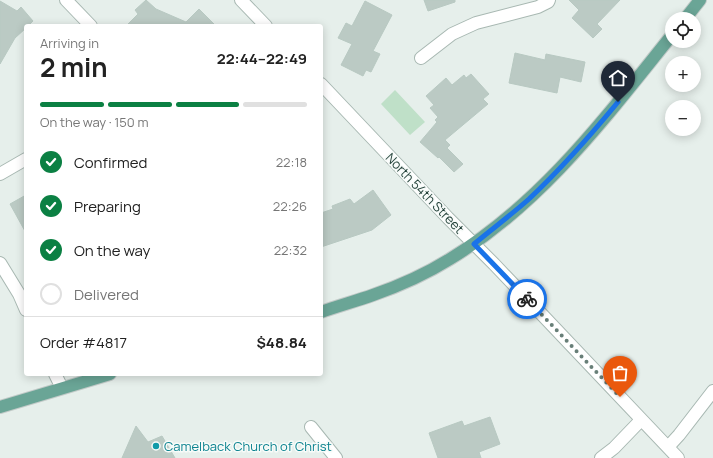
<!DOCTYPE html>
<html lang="en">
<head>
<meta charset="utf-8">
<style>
  :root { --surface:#fff; --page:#f6f6f6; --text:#222; --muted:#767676; --line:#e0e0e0; --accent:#0b8043 }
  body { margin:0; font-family:Manrope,sans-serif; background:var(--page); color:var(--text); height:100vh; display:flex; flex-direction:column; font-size:15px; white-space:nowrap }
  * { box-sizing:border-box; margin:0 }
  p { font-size:13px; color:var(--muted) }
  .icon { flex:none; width:22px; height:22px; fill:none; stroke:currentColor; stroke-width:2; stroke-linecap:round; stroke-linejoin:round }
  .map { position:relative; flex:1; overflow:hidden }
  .details { position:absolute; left:24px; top:24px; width:299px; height:352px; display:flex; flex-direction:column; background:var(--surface); border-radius:4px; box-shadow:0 2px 10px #0003 }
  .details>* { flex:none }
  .tools { position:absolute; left:665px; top:12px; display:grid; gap:8px }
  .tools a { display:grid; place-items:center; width:36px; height:36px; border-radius:50%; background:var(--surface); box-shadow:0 2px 10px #0003; font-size:20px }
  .pin { position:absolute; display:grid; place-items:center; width:34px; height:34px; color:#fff; margin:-41px -17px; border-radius:50% 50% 50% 0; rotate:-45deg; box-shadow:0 0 4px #0007 }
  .pin .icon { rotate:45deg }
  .courier { position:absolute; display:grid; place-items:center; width:40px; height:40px; margin:-20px; border:3px solid #1a73e8; border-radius:50%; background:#fff; color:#222; box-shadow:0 1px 5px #0007 }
  .headline em { font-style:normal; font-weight:700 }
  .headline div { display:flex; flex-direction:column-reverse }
  .headline { display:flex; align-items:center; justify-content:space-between; height:68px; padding:0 16px }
  h1 { font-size:26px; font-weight:700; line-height:30px }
  .bar { display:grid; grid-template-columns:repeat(4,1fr); gap:6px 4px; align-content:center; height:48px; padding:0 16px }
  .bar i { height:5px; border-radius:3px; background:var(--line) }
  .bar .active { background:var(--accent) }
  .bar p { grid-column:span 4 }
  .line { display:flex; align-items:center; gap:10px; padding:0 16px; border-top:1px solid var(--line) }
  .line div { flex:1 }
  ol { padding:0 16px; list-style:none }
  li { display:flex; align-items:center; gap:12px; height:44px }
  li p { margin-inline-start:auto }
  li .icon { padding:4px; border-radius:50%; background:var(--accent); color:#fff; stroke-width:4 }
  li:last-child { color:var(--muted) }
  li i { width:22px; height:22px; border:2px solid var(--line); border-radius:50% }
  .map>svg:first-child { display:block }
  .green { fill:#bfe0c8 }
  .building { fill:#bbcac4; stroke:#b8c9c2 }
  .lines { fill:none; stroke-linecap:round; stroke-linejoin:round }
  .minor-casing { stroke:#a8b8b2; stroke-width:14 }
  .primary-casing { stroke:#c2cac8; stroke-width:14 }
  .minor { stroke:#fff; stroke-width:12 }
  .primary { stroke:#6aa596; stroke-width:12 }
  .done { stroke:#687f78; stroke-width:4; stroke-dasharray:0 7.2 }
  .route { stroke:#1a73e8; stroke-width:5 }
  .culture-dot { fill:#0f9aa8; stroke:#f7fbf9; stroke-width:1.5 }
  .labels { text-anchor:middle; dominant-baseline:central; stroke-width:3; stroke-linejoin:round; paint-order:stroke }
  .street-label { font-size:13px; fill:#24423a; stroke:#f7fbf9 }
  .culture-label { font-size:13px; fill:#0d838f; stroke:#f7fbf9; text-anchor:start }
</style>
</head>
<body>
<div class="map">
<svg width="713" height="458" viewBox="0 0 713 458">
  <rect width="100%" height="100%" fill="#e6efeb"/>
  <!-- green -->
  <path class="green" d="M 395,90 L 425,122 L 410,135 L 381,104 Z"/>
  <!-- building -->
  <path class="building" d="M 146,0 L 156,9 L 186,22 L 199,9 L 216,26 L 126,26 L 138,14 L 135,10 Z
    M 424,0 L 455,0 L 455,2 L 428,11 Z
    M 569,0 L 620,0 L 597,24 L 602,29 L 593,38 L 572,18 L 579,10 Z
    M 0,1 L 17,11 L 21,7 L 33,21 L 28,26 L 26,26 L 26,28 L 15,38 L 0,64 Z
    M 365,1 L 392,15 L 373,51 L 380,54 L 371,72 L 366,70 L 363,76 L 341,65 L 352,44 L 338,38 L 346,23 L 352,26 Z
    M 515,53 L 545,60 L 546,54 L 585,62 L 581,82 L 560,77 L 557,93 L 509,83 Z
    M 471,74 L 489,94 L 483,99 L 488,104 L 445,140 L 450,145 L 447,148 L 463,164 L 454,172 L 439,157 L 438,158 L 420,142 L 437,122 L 435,120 L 438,117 L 430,108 L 434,105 L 426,96 L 446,78 L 452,85 L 464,75 L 466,78 Z
    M 373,190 L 391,215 L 372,230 L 321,247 L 321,213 L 333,209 L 332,206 L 350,199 L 354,204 Z
    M 26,195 L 26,233 L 10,204 Z
    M 490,417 L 500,444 L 479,452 L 481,458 L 438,458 L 429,433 L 462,421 L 464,426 Z
    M 136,426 L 148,442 L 162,436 L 175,458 L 122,458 Z"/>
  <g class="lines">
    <!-- minor casing -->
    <g class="minor-casing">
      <path id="minor" d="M 66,0 L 91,26
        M 241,0 L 266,26
        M 421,58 L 452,34 L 476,23 L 538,7 L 548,2 L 549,0
        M 321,84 L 448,218 L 494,264 L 678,458
        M 0,174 L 26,159
        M 0,263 L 19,294 L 26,310
        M 55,374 L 62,388
        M 311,427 L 336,458
        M 668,447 L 679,435 L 713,391
        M 601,458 L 614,448 L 641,420"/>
    </g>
    <!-- primary casing -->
    <g class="primary-casing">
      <path id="primary" d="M 685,19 L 700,0
        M 321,312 C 338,306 356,301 373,295 C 399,286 426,274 450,259 C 542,203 605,118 672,35
        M 0,407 L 110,374"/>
    </g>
    <!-- minor -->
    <use href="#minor" class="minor"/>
    <!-- primary -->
    <use href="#primary" class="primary"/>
  </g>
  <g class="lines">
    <!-- done -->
    <path class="done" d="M 527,299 L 620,397"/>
    <!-- route -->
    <path class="route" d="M 527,299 L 474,244 C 492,229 511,215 529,199 C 561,169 590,136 618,102"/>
  </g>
  <!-- markers -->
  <circle class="culture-dot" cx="156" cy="446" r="4"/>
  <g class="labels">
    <!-- street labels -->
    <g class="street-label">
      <text transform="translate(425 193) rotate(46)">North 54th Street</text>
    </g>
    <!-- culture labels -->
    <g class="culture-label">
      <text x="164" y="446">Camelback Church of Christ</text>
    </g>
  </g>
</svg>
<div class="tools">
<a><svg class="icon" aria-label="locate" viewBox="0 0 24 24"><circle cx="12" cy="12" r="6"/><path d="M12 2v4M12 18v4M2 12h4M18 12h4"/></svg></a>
<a>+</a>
<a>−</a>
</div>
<div class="pin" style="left:620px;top:397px;background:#ea580c"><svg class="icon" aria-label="bag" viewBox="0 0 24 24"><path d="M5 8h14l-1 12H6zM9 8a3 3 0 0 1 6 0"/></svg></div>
<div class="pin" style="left:618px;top:102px;background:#1f2937"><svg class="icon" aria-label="home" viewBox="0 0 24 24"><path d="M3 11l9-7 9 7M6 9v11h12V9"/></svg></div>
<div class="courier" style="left:527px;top:299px"><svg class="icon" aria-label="bike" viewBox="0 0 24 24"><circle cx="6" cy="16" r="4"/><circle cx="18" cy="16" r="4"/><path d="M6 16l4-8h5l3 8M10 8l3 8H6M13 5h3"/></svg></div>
<section class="details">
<div class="headline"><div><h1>2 min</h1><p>Arriving in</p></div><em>22:44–22:49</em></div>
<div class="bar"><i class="active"></i><i class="active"></i><i class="active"></i><i></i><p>On the way · 150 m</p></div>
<ol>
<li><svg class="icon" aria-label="check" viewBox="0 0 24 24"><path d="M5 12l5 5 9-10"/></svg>Confirmed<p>22:18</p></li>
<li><svg class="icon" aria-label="check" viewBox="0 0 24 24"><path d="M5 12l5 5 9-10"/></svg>Preparing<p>22:26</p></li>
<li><svg class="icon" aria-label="check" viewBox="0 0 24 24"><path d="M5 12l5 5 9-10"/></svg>On the way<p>22:32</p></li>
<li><i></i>Delivered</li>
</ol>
<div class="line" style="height:52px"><div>Order #4817</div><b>$48.84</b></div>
</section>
</div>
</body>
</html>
